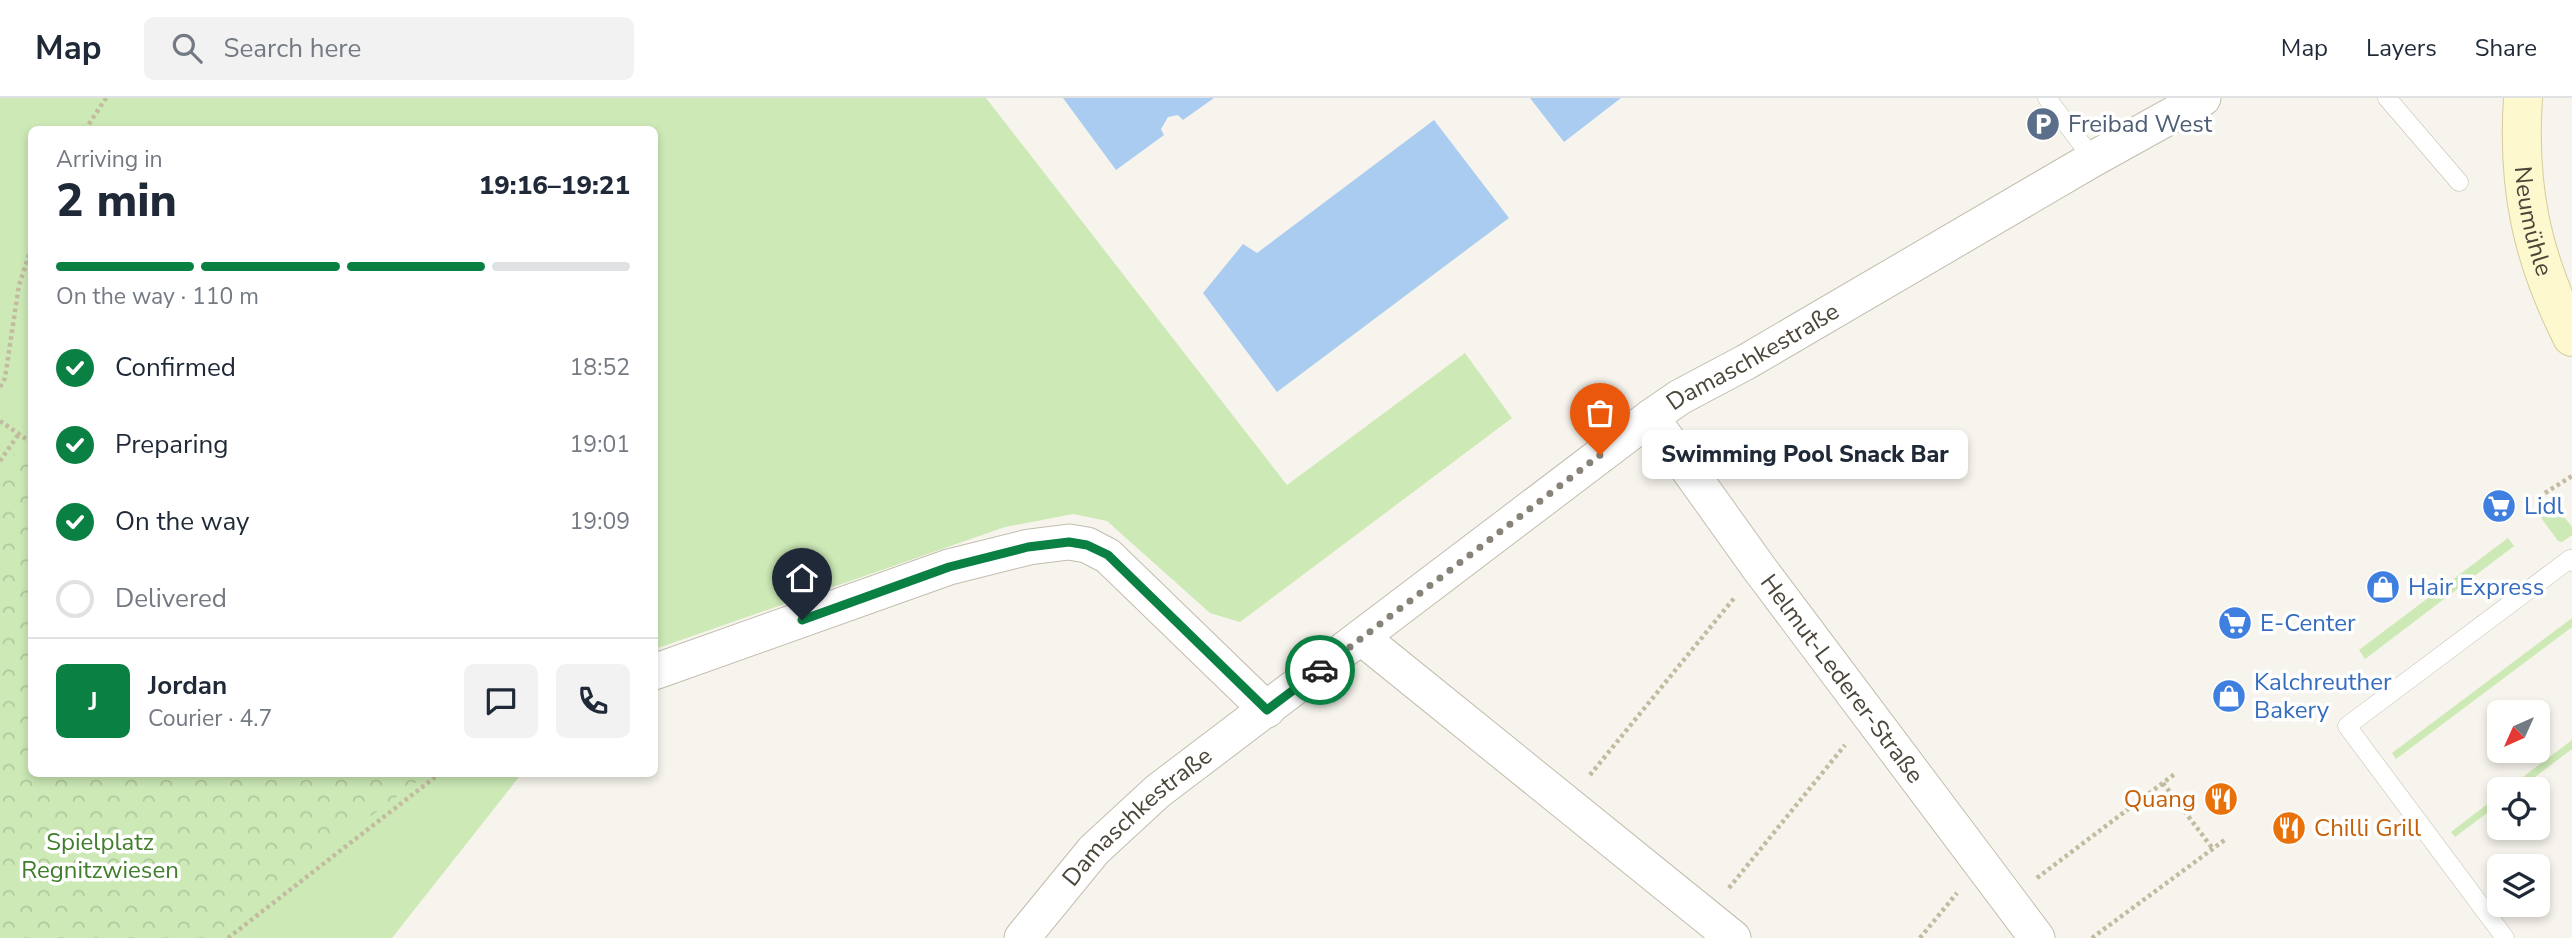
<!DOCTYPE html>
<html lang="en">
<head>
<meta charset="utf-8">
<style>
  :root { --surface:#fff; --page:#f2f2f3; --text:#1f2937; --muted:#747a83; --line:#e0e1e3; --accent:#0b8043 }
  body { margin:0; font-family:"Nunito Sans",sans-serif; background:var(--page); color:var(--text); height:100vh; display:flex; flex-direction:column; font-size:26px; white-space:nowrap }
  * { box-sizing:border-box; margin:0 }
  p { font-size:23px; color:var(--muted) }
  .icon { flex:none; width:38px; height:38px; fill:none; stroke:currentColor; stroke-width:2; stroke-linecap:round; stroke-linejoin:round }
  .map { position:relative; flex:1; overflow:hidden }
  .side { position:absolute; left:28px; top:28px; width:630px; height:651px; display:flex; flex-direction:column; background:var(--surface); border-radius:10px; box-shadow:0 4px 10px #0003 }
  .side>* { flex:none }
  .needle { width:46px; rotate:225deg }
  .tools { position:absolute; left:2487px; top:602px; display:grid; gap:14px }
  .tools a { display:grid; place-items:center; width:63px; height:63px; border-radius:10px; background:var(--surface); box-shadow:0 4px 10px #0003; font-size:35px }
  .pin { position:absolute; display:grid; place-items:center; width:60px; height:60px; color:#fff; margin:-72px -30px; border-radius:50% 50% 50% 0; rotate:-45deg; box-shadow:0 0 7px #0007 }
  .pin .icon { rotate:45deg }
  .courier { position:absolute; display:grid; place-items:center; width:70px; height:70px; margin:-35px; border:5px solid #0b8043; border-radius:50%; background:#fff; color:#222; box-shadow:0 2px 9px #0007 }
  .bubble { position:absolute; height:49px; border-radius:10px; background:var(--surface); box-shadow:0 4px 10px #0003; font-size:23px; font-weight:800; line-height:49px; text-align:center }
  .headline em { font-style:normal; font-weight:800 }
  .headline div { display:flex; flex-direction:column-reverse }
  .headline { display:flex; align-items:center; justify-content:space-between; height:119px; padding:0 28px }
  h1 { font-size:46px; font-weight:800; line-height:52px }
  .bar { display:grid; grid-template-columns:repeat(4,1fr); gap:10px 7px; align-content:center; height:84px; padding:0 28px }
  .bar i { height:9px; border-radius:5px; background:var(--line) }
  .bar .selected { background:var(--accent) }
  .bar p { grid-column:span 4 }
  .line { display:flex; align-items:center; gap:18px; padding:0 28px; border-top:2px solid var(--line) }
  .line div { flex:1 }
  .round { display:grid; place-items:center; flex:none; width:74px; height:74px; border-radius:10px; background:var(--page) }
  ol { padding:0 28px; list-style:none }
  li { display:flex; align-items:center; gap:21px; height:77px }
  li p { margin-inline-start:auto }
  li .icon { padding:7px; border-radius:50%; background:var(--accent); color:#fff; stroke-width:4 }
  li:last-child { color:var(--muted) }
  li i { width:38px; height:38px; border:4px solid var(--line); border-radius:50% }
  header { display:flex; align-items:center; gap:42px; box-sizing:border-box; height:98px; padding:0 35px; background:var(--surface); border-bottom:2px solid var(--line) }
  header strong { font-size:33px }
  nav { display:flex; gap:38px; margin-inline-start:auto; font-size:24px }
  .search { width:490px; height:63px; background:var(--page); display:flex; align-items:center; gap:18px; box-sizing:border-box; padding:0 24px; border-radius:10px; color:var(--muted); font-size:26px }
  .map>svg:first-child { display:block }
  .grass { fill:#cce9b6 }
  .forest { fill:url(#forest-crowns) }
  .water { fill:#aaccf1 }
  .lines { fill:none; stroke-linecap:round; stroke-linejoin:round }
  .service-casing { stroke:#c2bdae; stroke-width:19 }
  .minor-casing { stroke:#c2bdae; stroke-width:37 }
  .secondary-casing { stroke:#d5cc9c; stroke-width:40 }
  .path { stroke:#c3bba0; stroke-width:4.5; stroke-dasharray:3.5 3.5; stroke-linecap:butt }
  .service { stroke:#fff; stroke-width:18 }
  .minor { stroke:#fff; stroke-width:35 }
  .secondary { stroke:#fef8ce; stroke-width:38 }
  .done { stroke:#878378; stroke-width:7; stroke-dasharray:0 12.6 }
  .route { stroke:#0b8043; stroke-width:9 }
  .labels { text-anchor:middle; dominant-baseline:central; stroke-width:7; stroke-linejoin:round; paint-order:stroke }
  .service-label { font-size:24px; fill:#4e5e75; stroke:#fff; text-anchor:start }
  .street-label { font-size:24px; fill:#4b4639; stroke:#fff }
  .shop-label { font-size:24px; fill:#366cbe; stroke:#fff; text-anchor:start }
  .food-label { font-size:24px; fill:#c56008; stroke:#fff; text-anchor:end }
  .park-label { font-size:24px; fill:#417e2b; stroke:#fff }
</style>
</head>
<body>
<header>
<strong>Map</strong>
<div class="search"><svg class="icon" aria-label="search" viewBox="0 0 24 24"><circle cx="10" cy="10" r="6"/><path d="M15 15l6 6"/></svg>Search here</div>
<nav><a>Map</a><a>Layers</a><a>Share</a></nav>
</header>
<div class="map">
<svg width="2572" height="840" viewBox="0 0 2572 840">
  <defs>
    <pattern id="forest-crowns" width="20" height="18" patternUnits="userSpaceOnUse" patternTransform="scale(1.75)"><rect width="20" height="18" fill="#cce9b6"/><path d="M2 6a3 3 0 1 1 6 0M12 15a3 3 0 1 1 6 0" fill="none" stroke="#b1c99d"/></pattern>
  </defs>
  <rect width="100%" height="100%" fill="#f6f4ec"/>
  <!-- grass -->
  <path class="grass" d="M 0,0 L 986,0 L 1287,387 L 1465,255 L 1512,320 L 1240,524 L 1210,515 L 1107,423 L 1073,416 L 1005,429 L 655,551 L 654,32 L 32,32 L 32,676 L 516,676 L 519,679 L 392,840 L 0,840 Z
    M 2554,406 L 2572,429 L 2572,437 L 2562,444 L 2558,443 L 2539,417 Z
    M 2508,440 L 2514,448 L 2365,561 L 2359,552 Z
    M 2572,520 L 2572,529 L 2396,661 L 2392,655 Z
    M 2572,642 L 2572,651 L 2519,691 L 2507,691 Z
    M 2499,697 L 2499,706 L 2455,739 L 2451,734 Z"/>
  <!-- forest -->
  <path class="forest" d="M 18,354 L 32,359 L 32,676 L 427,676 L 209,840 L 0,840 L 0,367 L 5,360 Z"/>
  <!-- water -->
  <path class="water" d="M 1063,0 L 1214,0 L 1183,22 L 1178,17 L 1168,19 L 1161,31 L 1164,37 L 1116,72 Z
    M 1530,0 L 1621,0 L 1564,44 Z
    M 1434,22 L 1509,120 L 1277,294 L 1203,195 L 1243,146 L 1257,155 Z"/>
  <g class="lines">
    <!-- service casing -->
    <g class="service-casing">
      <path id="service" d="M 2047,0 L 2093,61
        M 2387,0 L 2459,84
        M 2505,840 L 2347,628 L 2570,461 L 2572,464"/>
    </g>
    <!-- minor casing -->
    <g class="minor-casing">
      <g id="minor">
        <path id="s1" d="M 1651,319 L 1759,470 L 2037,840"/>
        <path d="M 1362,540 L 1733,840"/>
        <path d="M 654,574 L 949,469 L 1029,449 L 1069,444 L 1087,447 L 1108,458 L 1267,612"/>
        <path id="s2" d="M 1022,840 L 1094,752 L 1158,693 L 1651,319 L 1680,299 L 1746,264 L 2093,61 L 2203,0"/>
      </g>
    </g>
    <!-- secondary casing -->
    <g class="secondary-casing">
      <g id="secondary">
        <path id="s3" d="M 2523,0 C 2517,90 2532,159 2572,239"/>
      </g>
    </g>
    <!-- path -->
    <path class="path" d="M 85,32 L 106,0
      M 0,289 L 5,280 L 19,187 L 32,148
      M 0,323 L 32,345
      M 0,363 L 18,337
      M 2545,395 L 2572,378
      M 1590,677 L 1735,499
      M 2163,685 L 2213,751
      M 2037,780 L 2176,675
      M 1729,790 L 1845,647
      M 228,840 L 439,676
      M 1920,840 L 1957,795
      M 2092,840 L 2226,741"/>
    <!-- service -->
    <use href="#service" class="service"/>
    <!-- minor -->
    <use href="#minor" class="minor"/>
    <!-- secondary -->
    <use href="#secondary" class="secondary"/>
  </g>
  <g class="lines">
    <!-- done -->
    <path class="done" d="M 1320,572 L 1600,357"/>
    <!-- route -->
    <path class="route" d="M 802,522 L 949,469 L 1028,449 L 1069,444 L 1087,447 L 1108,457 L 1267,612 L 1320,572"/>
  </g>
  <!-- icons -->
  <defs>
    <g id="parking-disc" transform="scale(1.75)"><circle r="9.5" fill="#5c6f8a" stroke="#fff"/><path d="M-3.5-5.5H1a3.5 3.5 0 0 1 0 7H-1V5.5H-3.5ZM-1-3.4V-.6H.8a1.4 1.4 0 0 0 0-2.8Z" fill="#fff"/></g>
    <g id="supermarket-disc" transform="scale(1.75)"><circle r="9.5" fill="#3f7fe0" stroke="#fff"/><path d="M-6-5.5h2.5l.6 2H6L4.5 2H-2.5L-4.4-4H-6ZM-1.5 3.2a1.3 1.3 0 1 0 .1 0ZM3 3.2a1.3 1.3 0 1 0 .1 0Z" fill="#fff"/></g>
    <g id="shop-disc" transform="scale(1.75)"><circle r="9.5" fill="#3f7fe0" stroke="#fff"/><path d="M-5-2.5h2.3a2.7 3.5 0 0 1 5.4 0H5L5.5 6h-11ZM-1.5-2.5h3a1.5 2.3 0 0 0-3 0Z" fill="#fff"/></g>
    <g id="restaurant-disc" transform="scale(1.75)"><circle r="9.5" fill="#e8710a" stroke="#fff"/><path d="M-5-6h1v4h1v-4h1v4h1v-4h1v5L-1.5 .5V6h-2V.5L-5-1ZM5-6V6H3V1.5H1.5Q1.5-4 5-6Z" fill="#fff"/></g>
  </defs>
  <g fill-rule="evenodd">
    <use href="#parking-disc" x="2043" y="26"/>
    <use href="#supermarket-disc" x="2499" y="408"/>
    <use href="#shop-disc" x="2383" y="489"/>
    <use href="#supermarket-disc" x="2235" y="525"/>
    <use href="#shop-disc" x="2229" y="598"/>
    <use href="#restaurant-disc" x="2221" y="701"/>
    <use href="#restaurant-disc" x="2289" y="730"/>
  </g>
  <g class="labels">
    <!-- service labels -->
    <g class="service-label">
      <text x="2068" y="26">Freibad West</text>
    </g>
    <!-- street labels -->
    <g class="street-label">
      <text stroke="none"><textPath href="#s3" startOffset="124">Neumühle</textPath></text>
      <text stroke="none"><textPath href="#s2" startOffset="938">Damaschkestraße</textPath></text>
      <text stroke="none"><textPath href="#s1" startOffset="324">Helmut-Lederer-Straße</textPath></text>
      <text stroke="none"><textPath href="#s2" startOffset="168">Damaschkestraße</textPath></text>
    </g>
    <!-- shop labels -->
    <g class="shop-label">
      <text x="2524" y="408">Lidl</text>
      <text x="2408" y="489">Hair Express</text>
      <text x="2260" y="525">E-Center</text>
      <text x="2254" y="584">Kalchreuther<tspan x="2254" dy="28">Bakery</tspan></text>
    </g>
    <!-- food labels -->
    <g class="food-label">
      <text x="2196" y="701">Quang</text>
      <text x="2314" y="730" text-anchor="start">Chilli Grill</text>
    </g>
    <!-- park labels -->
    <g class="park-label">
      <text x="100" y="744">Spielplatz<tspan x="100" dy="28">Regnitzwiesen</tspan></text>
    </g>
  </g>
</svg>
<div class="tools">
<a><svg class="needle" viewBox="-14 -14 28 28"><path d="M0-13l5 13h-10z" fill="#e53935"/><path d="M0 13l5-13h-10z" fill="#747a83"/></svg></a>
<a><svg class="icon" aria-label="locate" viewBox="0 0 24 24"><circle cx="12" cy="12" r="6"/><path d="M12 2v4M12 18v4M2 12h4M18 12h4"/></svg></a>
<a><svg class="icon" aria-label="layers" viewBox="0 0 24 24"><path d="M12 4l9 5-9 5-9-5zM3 14l9 5 9-5"/></svg></a>
</div>
<div class="pin" style="left:1600px;top:357px;background:#ea580c"><svg class="icon" aria-label="bag" viewBox="0 0 24 24"><path d="M5 8h14l-1 12H6zM9 8a3 3 0 0 1 6 0"/></svg></div>
<div class="pin" style="left:802px;top:522px;background:#1f2937"><svg class="icon" aria-label="home" viewBox="0 0 24 24"><path d="M3 11l9-7 9 7M6 9v11h12V9"/></svg></div>
<div class="courier" style="left:1320px;top:572px"><svg class="icon" aria-label="car" viewBox="0 0 24 24"><path d="M5 17H2v-5l4-1 3-4h7l3 4 3 1v5h-3M9 17h6M6 11h13"/><circle cx="7" cy="17" r="2"/><circle cx="17" cy="17" r="2"/></svg></div>
<div class="bubble" style="left:1642px;top:332px;width:326px">Swimming Pool Snack Bar</div>
<section class="side">
<div class="headline"><div><h1>2 min</h1><p>Arriving in</p></div><em>19:16–19:21</em></div>
<div class="bar"><i class="selected"></i><i class="selected"></i><i class="selected"></i><i></i><p>On the way · 110 m</p></div>
<ol>
<li><svg class="icon" aria-label="check" viewBox="0 0 24 24"><path d="M5 12l5 5 9-10"/></svg>Confirmed<p>18:52</p></li>
<li><svg class="icon" aria-label="check" viewBox="0 0 24 24"><path d="M5 12l5 5 9-10"/></svg>Preparing<p>19:01</p></li>
<li><svg class="icon" aria-label="check" viewBox="0 0 24 24"><path d="M5 12l5 5 9-10"/></svg>On the way<p>19:09</p></li>
<li><i></i>Delivered</li>
</ol>
<div class="line" style="height:126px"><b class="round" style="background:var(--accent);color:#fff">J</b><div><b>Jordan</b><p>Courier · 4.7</p></div><a class="round"><svg class="icon" aria-label="chat" viewBox="0 0 24 24"><path d="M4 5h16v11H9l-5 4z"/></svg></a><a class="round"><svg class="icon" aria-label="phone" viewBox="0 0 24 24"><path d="M5 4h4l2 5-3 2q2 4 5 5l2-3 5 2v4C11 20 4 13 5 4z"/></svg></a></div>
</section>
</div>
</body>
</html>
